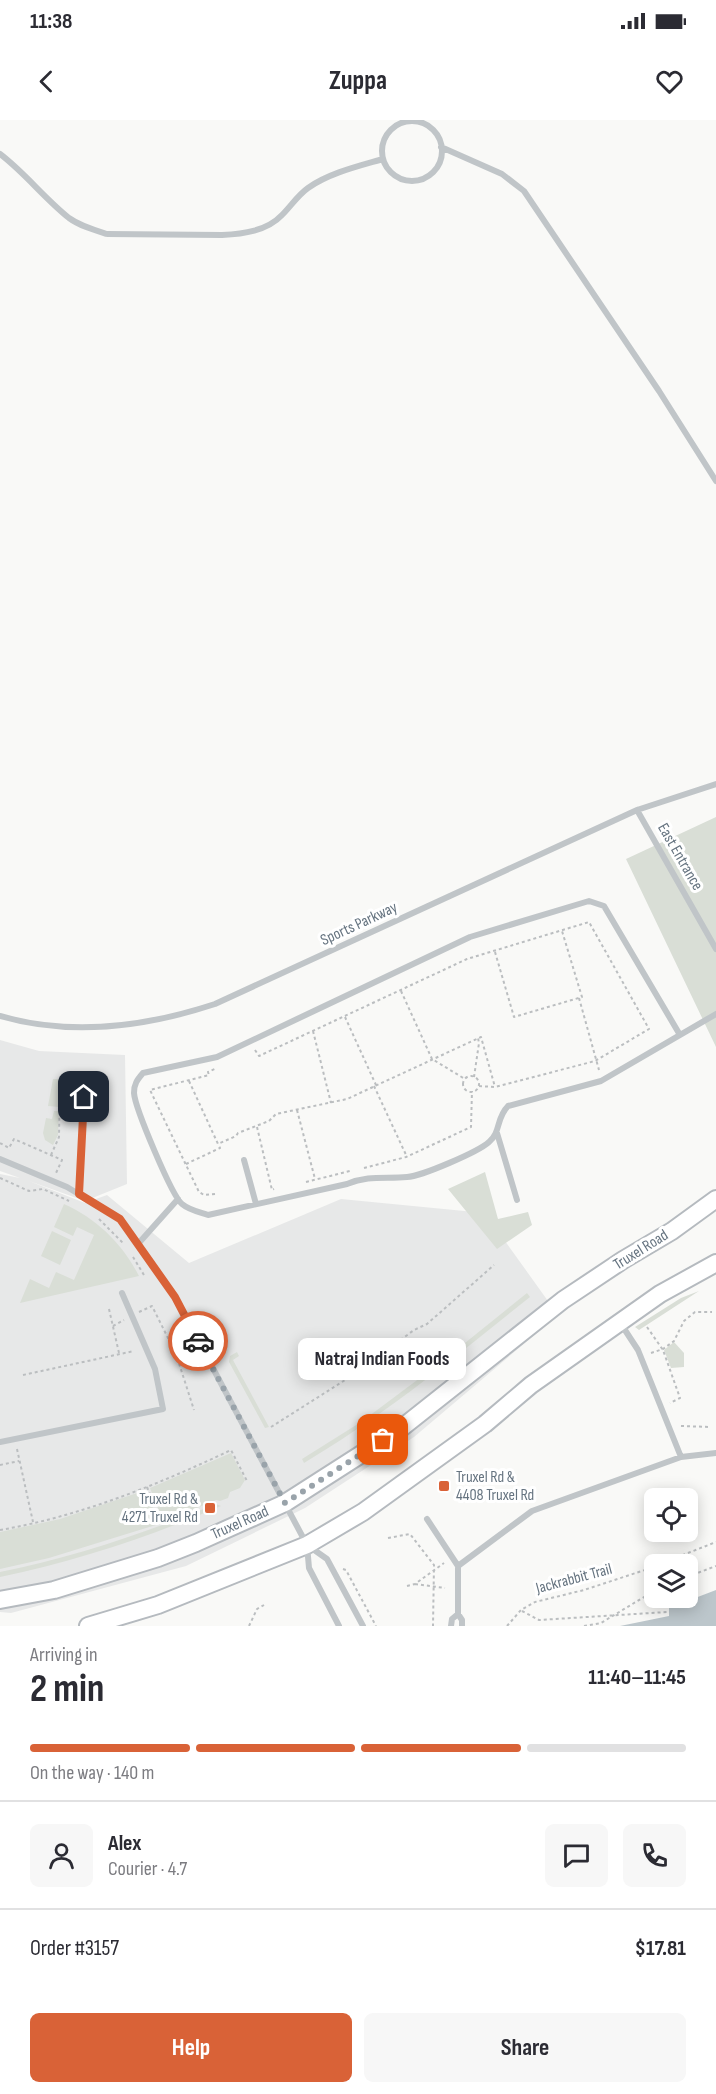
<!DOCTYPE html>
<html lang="en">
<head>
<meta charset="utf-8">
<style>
  :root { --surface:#fff; --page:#f7f7f7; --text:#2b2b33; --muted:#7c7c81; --line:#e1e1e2; --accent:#d96237 }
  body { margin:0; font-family:"Sofia Sans Condensed",sans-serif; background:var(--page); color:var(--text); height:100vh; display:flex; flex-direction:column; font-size:22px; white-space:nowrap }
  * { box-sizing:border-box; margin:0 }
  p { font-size:20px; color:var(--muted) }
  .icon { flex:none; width:33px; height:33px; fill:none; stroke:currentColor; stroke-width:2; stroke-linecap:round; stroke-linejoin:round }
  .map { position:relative; height:1506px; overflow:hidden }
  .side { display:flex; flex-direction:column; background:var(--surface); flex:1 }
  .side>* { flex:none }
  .controls { position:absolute; left:644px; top:1368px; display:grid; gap:12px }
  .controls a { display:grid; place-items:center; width:54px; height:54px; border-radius:9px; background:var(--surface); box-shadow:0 3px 15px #0003; font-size:30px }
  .pin { position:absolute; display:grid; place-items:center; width:51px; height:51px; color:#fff; margin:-26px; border-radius:12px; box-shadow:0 3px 9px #0006 }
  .courier { position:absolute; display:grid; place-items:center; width:60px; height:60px; margin:-30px; border:4px solid #d96237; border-radius:50%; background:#fff; color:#222; box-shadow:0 2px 8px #0007 }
  .bubble { position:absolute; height:42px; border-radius:9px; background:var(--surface); box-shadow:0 3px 15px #0003; font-size:20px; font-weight:700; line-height:42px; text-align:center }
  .head em { font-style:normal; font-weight:700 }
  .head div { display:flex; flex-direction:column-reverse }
  .head { display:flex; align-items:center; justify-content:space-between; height:102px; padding:0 30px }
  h1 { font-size:39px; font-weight:700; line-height:45px }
  .bar { display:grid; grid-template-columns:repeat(4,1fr); gap:9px 6px; align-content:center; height:72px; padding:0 30px }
  .bar i { height:8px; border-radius:4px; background:var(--line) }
  .bar .on { background:var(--accent) }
  .bar p { grid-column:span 4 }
  .line { display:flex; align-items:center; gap:15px; padding:0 30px; border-top:2px solid var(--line) }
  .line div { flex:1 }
  .round { display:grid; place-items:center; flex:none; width:63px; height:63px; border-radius:9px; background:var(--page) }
  .primary-button { display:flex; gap:12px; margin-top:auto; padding:12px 30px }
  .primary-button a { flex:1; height:69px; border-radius:9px; background:var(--accent); color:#fff; font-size:24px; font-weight:700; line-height:69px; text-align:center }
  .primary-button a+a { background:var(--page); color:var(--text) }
  .status { display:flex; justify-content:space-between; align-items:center; height:42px; padding:0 30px; background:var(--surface); direction:ltr }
  .status svg { height:16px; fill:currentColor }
  header { display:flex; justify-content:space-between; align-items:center; height:78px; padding:0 30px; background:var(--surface); font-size:27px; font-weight:700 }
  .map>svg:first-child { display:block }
  .built { fill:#e7e8e8 }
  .green { fill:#d9ded6 }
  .water { fill:#bcc6cb }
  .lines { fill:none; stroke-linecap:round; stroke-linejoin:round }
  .secondary-casing { stroke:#b5babf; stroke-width:20 }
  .path { stroke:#bbbec0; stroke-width:2; stroke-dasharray:3 3; stroke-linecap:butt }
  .lane { stroke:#c0c5c8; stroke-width:6 }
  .secondary { stroke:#fff; stroke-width:16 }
  .done { stroke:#99a3aa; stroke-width:6; stroke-dasharray:0 10.8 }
  .route { stroke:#d96237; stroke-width:8 }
  .poi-dot { fill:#d96237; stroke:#fff; stroke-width:2 }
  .labels { text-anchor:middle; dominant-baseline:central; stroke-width:6; stroke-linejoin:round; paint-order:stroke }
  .street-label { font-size:16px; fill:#667480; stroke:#fff }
  .poi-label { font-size:16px; fill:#667480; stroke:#fff; text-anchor:start }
</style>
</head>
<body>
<div class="status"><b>11:38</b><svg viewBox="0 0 49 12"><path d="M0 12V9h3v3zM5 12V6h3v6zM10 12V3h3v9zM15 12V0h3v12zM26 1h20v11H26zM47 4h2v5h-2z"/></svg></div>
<header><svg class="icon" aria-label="back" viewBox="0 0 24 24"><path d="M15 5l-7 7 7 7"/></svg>Zuppa<svg class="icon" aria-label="heart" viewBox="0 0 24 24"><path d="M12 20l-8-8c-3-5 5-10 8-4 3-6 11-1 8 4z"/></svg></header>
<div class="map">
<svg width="716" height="1506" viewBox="0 0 716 1506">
  <rect width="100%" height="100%" fill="#f9f9f7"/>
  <!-- built -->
  <path class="built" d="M 0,920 L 39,931 L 125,935 L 127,1064 L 85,1081 L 29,1061 L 85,1083 L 107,1075 L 189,1143 L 341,1079 L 485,1093 L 558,1195 L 414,1317 L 305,1388 L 186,1446 L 11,1493 L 0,1492 L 0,1054 L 20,1058 L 0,1051 Z"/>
  <!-- green -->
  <path class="green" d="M 716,697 L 716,927 L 626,739 Z
    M 53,959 L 59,959 L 59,987 L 48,986 Z
    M 54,991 L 59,991 L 58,1015 L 53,1025 L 45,1020 L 43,1013 L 46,998 L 52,999 Z
    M 485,1052 L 498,1099 L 528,1092 L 532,1105 L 497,1129 L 448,1069 Z
    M 64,1084 C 97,1099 122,1123 139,1156 L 20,1183 L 30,1159 L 49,1168 L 56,1152 L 74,1160 L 94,1115 L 77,1107 L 73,1116 L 54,1107 Z
    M 52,1111 L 71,1120 L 60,1145 L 41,1136 Z
    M 699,1171 L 639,1210 L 635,1207 L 681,1178 Z
    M 527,1173 L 530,1177 L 455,1237 L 455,1231 Z
    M 674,1222 L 684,1233 L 684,1247 L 671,1248 L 664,1230 Z
    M 237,1232 L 239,1236 L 233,1240 L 269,1307 L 265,1308 L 229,1242 L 230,1236 Z
    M 440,1243 L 446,1244 C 400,1280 354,1313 304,1343 L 302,1339 L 361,1302 Z
    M 231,1333 L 245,1360 L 240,1368 L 230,1372 L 228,1378 L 220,1381 L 216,1380 L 163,1402 L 150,1368 Z
    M 146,1370 L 159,1404 L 49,1438 L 0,1449 L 0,1412 L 60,1399 Z
    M 216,1384 L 221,1386 C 149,1417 77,1441 0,1457 L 0,1452 C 75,1437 145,1413 216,1384 Z"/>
  <!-- water -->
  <path class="water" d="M 716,1470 L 716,1506 L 620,1506 L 669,1496 L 669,1488 Z"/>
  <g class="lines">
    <!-- secondary casing -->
    <g class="secondary-casing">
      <path id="secondary" d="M 0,1480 L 54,1470 L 158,1438 L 196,1423 L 285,1383 L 399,1310 L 563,1180 L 623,1140 L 672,1111 L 716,1079
        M 88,1506 L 158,1485 L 307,1425 L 363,1392 L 485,1304 L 531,1265 L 660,1174 L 716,1143"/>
    </g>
    <!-- path -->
    <path class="path" d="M 495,832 L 514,897 L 582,877 L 562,811
      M 401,871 L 432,939 L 465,959
      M 579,878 L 599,950
      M 345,897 L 376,965
      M 313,911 L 331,983
      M 255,930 L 259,936 L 467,839 L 589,802 L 649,909 L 595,941 L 495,967 L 478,966
      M463 964a8 8 0 1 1 16 0a8 8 0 1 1-16 0Z
      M 474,957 L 479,923 L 478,918
      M 189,961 L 218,1024 L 236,1016 L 238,1013 L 269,1001 L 276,994 L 347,979 L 481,917 L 495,967
      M 374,966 L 407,1037
      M 297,990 L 315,1059
      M 257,1007 L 272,1070 L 274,1069
      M 0,1023 L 9,1028 L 14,1019 L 62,1040 L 56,1053
      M 51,1035 L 59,1017 L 60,961
      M 186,1044 L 220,1028 L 218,1024
      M 364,1048 L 406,1037 L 471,1007 L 472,971
      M 0,1058 L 29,1071 L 43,1069 L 69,1081
      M 306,1062 L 350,1051
      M 215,1074 L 204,1075 L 199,1072 L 150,970 L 209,955 L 208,952 L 217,948
      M 99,1099 L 123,1123
      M 133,1137 L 144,1155
      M 109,1189 L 119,1233
      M 139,1192 L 152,1186 L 176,1234 L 194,1290
      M 113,1206 L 124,1200
      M 647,1207 L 663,1230 L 680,1278 L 670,1283
      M 651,1233 L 663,1229 L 674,1221 L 684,1201 L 695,1192 L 712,1192
      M 23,1255 L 134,1231
      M 681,1306 L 710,1307
      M 271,1307 L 353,1255 L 414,1210 L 427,1204 L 494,1145
      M 17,1329 L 33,1402
      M 0,1345 L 19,1341
      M 147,1367 L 162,1404
      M 0,1410 C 81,1396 157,1365 231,1330 L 247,1361
      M 388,1418 L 410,1414 L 434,1445 L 433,1506
      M 660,1444 L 716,1422
      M 343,1449 L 346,1450 L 376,1506
      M 687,1457 L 716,1446
      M 415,1464 L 445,1468
      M 407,1466 L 415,1464 L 444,1443
      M 522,1491 L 539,1500 L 667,1492
      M 249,1506 L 257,1489 L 264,1485
      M 507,1506 L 521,1490 L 535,1482 L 584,1470 L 654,1447
      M 584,1506 L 601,1503 L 654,1471"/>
    <!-- lane -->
    <path class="lane" d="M382 31a30 30 0 1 1 60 0a30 30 0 1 1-60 0Z
      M 441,27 L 502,54 L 524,71 L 659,271 L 716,361
      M 0,34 C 25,53 44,78 69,98 C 80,106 94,110 107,114 L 222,115 C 243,114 267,111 282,95 C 291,86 298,75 308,68 C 329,53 359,46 383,39
      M 637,690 L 716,829
      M 0,896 C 72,917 145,907 215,884 L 637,690 L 716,664
      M 680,915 L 604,786 L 589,781 L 470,817 L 217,937 L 143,953 C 137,960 134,964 134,973 C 135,988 172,1076 182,1084 C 189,1090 199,1092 208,1095 L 347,1064 C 369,1055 385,1059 407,1057 C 422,1056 478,1032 489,1022 C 501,1012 496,998 508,986 L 601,961 L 716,894
      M 497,1013 L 517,1080
      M 0,1039 L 67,1067 L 120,1099 L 175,1177 L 307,1425 L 309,1448 L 339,1506
      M 244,1040 L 256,1084
      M 79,1074 L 85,954
      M 138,1124 L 178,1079
      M 621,1204 L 638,1230 L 681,1337
      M 0,1322 L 163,1289 L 155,1249 L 122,1173
      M 427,1399 L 458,1446
      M 310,1427 L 327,1439 L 363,1506
      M 451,1506 L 452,1499 L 458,1494
      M 462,1506 L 462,1500 L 458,1494 L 458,1446 L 532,1391 L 681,1337 L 716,1333"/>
    <!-- secondary -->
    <use href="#secondary" class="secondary"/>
  </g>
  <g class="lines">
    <!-- done -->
    <path class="done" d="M 198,1221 L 285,1383 L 383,1320"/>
    <!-- route -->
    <path class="route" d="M 84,977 L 79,1074 L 120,1099 L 175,1177 L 198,1221"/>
  </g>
  <!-- markers -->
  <g class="poi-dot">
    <rect x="438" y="1360" width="12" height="12" rx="3"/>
    <rect x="204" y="1382" width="12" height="12" rx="3"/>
  </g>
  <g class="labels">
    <!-- street labels -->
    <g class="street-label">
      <text transform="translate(680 737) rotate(60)">East Entrance</text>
      <text transform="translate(359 804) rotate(-25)">Sports Parkway</text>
      <text transform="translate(641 1130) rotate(-32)">Truxel Road</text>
      <text transform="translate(240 1403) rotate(-24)">Truxel Road</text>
      <text transform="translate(574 1459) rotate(-15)">Jackrabbit Trail</text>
    </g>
    <!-- poi labels -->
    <g class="poi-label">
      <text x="456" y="1357">Truxel Rd &amp;<tspan x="456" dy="18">4408 Truxel Rd</tspan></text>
      <text x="198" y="1379" text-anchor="end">Truxel Rd &amp;<tspan x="198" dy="18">4271 Truxel Rd</tspan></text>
    </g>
  </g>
</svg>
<div class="controls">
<a><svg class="icon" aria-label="locate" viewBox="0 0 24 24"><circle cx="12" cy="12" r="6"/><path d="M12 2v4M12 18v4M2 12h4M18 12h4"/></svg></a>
<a><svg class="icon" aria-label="layers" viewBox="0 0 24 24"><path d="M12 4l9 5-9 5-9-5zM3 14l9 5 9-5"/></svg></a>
</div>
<div class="pin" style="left:383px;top:1320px;background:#ea580c"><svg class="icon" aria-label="bag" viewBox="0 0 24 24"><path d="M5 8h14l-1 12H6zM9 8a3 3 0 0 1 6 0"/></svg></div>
<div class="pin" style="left:84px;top:977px;background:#1f2937"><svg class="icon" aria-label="home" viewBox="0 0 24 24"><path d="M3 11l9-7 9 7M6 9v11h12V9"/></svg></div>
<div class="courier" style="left:198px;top:1221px"><svg class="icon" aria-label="car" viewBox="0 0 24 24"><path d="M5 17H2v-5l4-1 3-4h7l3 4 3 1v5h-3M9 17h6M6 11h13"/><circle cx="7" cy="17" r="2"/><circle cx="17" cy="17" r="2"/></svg></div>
<div class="bubble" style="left:298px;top:1218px;width:168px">Natraj Indian Foods</div>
</div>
<section class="side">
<div class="head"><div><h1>2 min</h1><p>Arriving in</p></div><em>11:40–11:45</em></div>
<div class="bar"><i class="on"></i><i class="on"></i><i class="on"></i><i></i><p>On the way · 140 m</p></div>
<div class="line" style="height:108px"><a class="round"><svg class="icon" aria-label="person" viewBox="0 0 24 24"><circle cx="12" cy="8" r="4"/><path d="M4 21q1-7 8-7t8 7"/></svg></a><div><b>Alex</b><p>Courier · 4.7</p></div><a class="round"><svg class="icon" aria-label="chat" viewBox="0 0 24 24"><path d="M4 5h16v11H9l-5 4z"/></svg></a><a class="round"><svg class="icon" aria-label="phone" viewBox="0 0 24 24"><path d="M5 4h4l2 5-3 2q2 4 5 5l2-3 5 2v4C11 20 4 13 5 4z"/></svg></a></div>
<div class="line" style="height:78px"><div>Order #3157</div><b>$17.81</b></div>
<div class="primary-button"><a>Help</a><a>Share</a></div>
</section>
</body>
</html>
